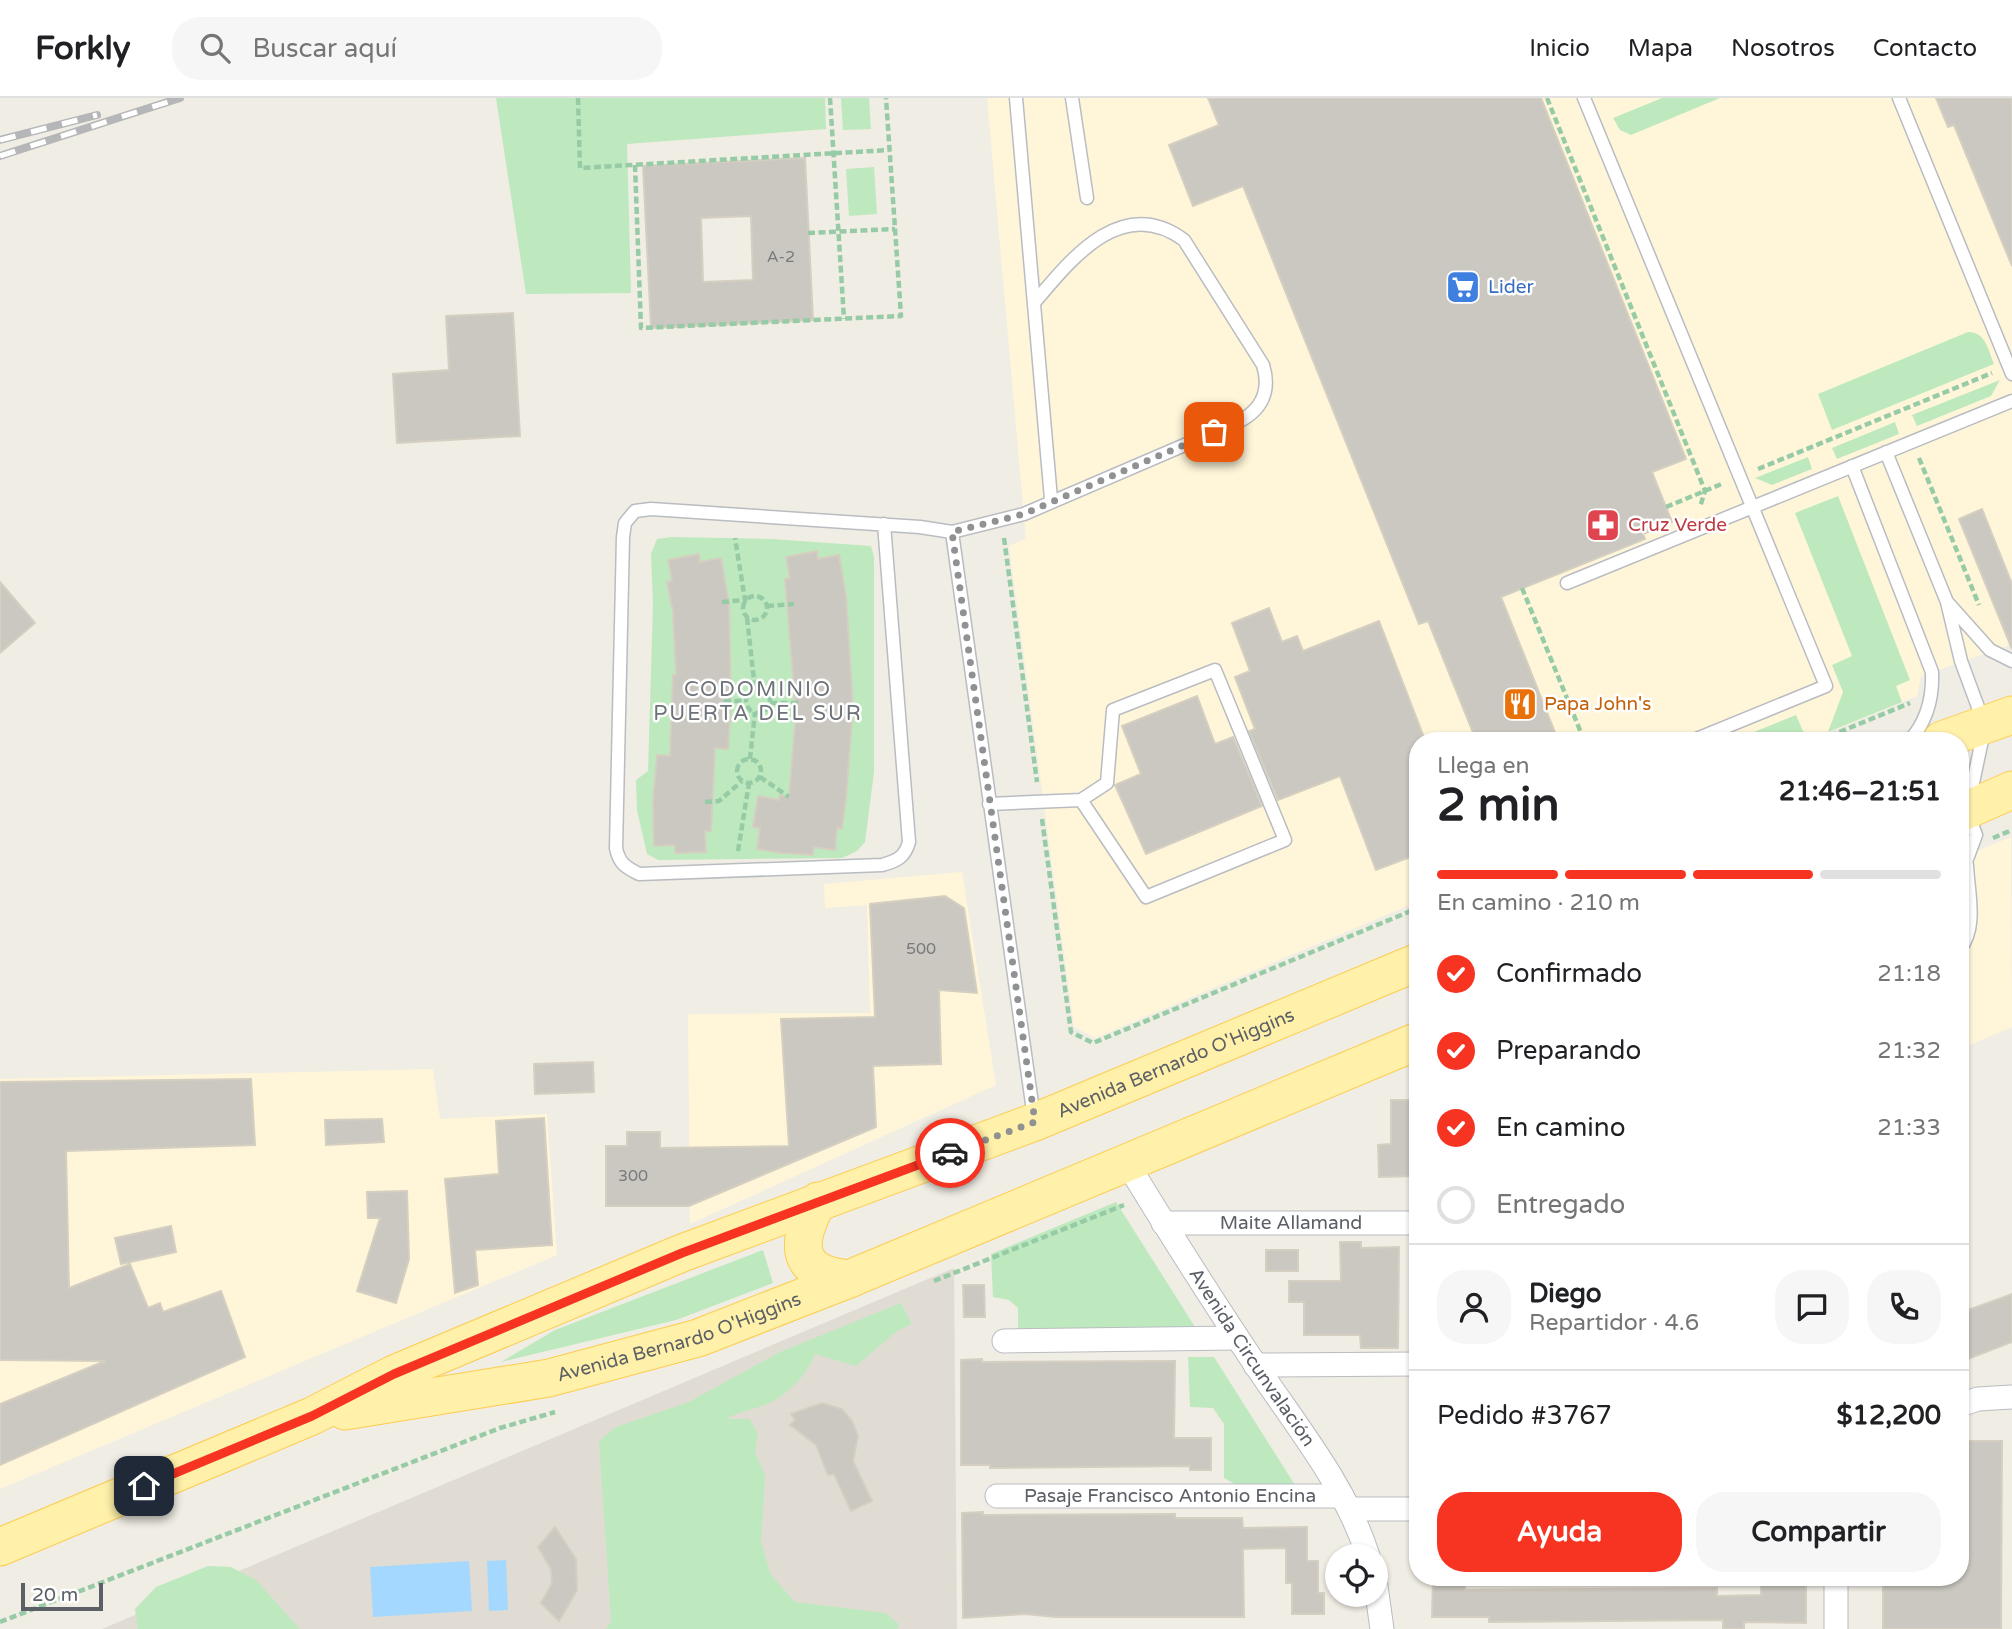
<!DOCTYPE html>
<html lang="es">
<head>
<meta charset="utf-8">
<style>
  :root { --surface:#fff; --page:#f6f6f6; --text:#202124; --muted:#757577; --line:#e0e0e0; --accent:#f73322 }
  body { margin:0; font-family:"Varela Round",sans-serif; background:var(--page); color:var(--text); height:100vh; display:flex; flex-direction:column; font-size:26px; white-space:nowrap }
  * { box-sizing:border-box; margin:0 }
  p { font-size:23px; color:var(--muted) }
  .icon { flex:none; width:38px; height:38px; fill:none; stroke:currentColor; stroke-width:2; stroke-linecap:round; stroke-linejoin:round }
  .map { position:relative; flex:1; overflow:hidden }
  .details { position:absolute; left:1409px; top:634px; width:560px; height:854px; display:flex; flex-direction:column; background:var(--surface); border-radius:28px; box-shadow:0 2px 5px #0004 }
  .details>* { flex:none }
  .tools { position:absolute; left:1325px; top:1446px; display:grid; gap:14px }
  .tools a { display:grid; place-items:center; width:63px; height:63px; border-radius:50%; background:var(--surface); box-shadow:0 2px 5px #0004; font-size:35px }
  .scale { position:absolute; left:21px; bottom:18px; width:82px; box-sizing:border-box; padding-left:7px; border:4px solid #5c6066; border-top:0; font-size:19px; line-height:24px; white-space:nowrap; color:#5c6066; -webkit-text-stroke:5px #fff; paint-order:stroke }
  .pin { position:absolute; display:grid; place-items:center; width:60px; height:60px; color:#fff; margin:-30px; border-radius:14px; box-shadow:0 4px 10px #0006 }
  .courier { position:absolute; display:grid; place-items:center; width:70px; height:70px; margin:-35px; border:5px solid #f73322; border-radius:50%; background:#fff; color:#222; box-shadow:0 2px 9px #0007 }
  .headline em { font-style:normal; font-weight:800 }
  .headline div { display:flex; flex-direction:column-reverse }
  .headline { display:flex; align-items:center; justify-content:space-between; height:119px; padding:0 28px }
  h1 { font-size:46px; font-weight:800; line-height:52px }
  .bar { display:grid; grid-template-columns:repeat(4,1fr); gap:10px 7px; align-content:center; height:84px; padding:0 28px }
  .bar i { height:9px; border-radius:5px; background:var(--line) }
  .bar .on { background:var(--accent) }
  .bar p { grid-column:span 4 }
  .line { display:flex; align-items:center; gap:18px; padding:0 28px; border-top:2px solid var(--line) }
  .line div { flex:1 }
  .round { display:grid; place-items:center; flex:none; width:74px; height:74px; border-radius:28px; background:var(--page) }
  ol { padding:0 28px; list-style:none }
  li { display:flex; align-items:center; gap:21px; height:77px }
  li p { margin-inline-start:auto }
  li .icon { padding:7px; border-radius:50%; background:var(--accent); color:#fff; stroke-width:4 }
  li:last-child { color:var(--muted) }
  li i { width:38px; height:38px; border:4px solid var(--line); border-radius:50% }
  .button { display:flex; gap:14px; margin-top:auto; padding:14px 28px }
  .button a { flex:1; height:80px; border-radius:28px; background:var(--accent); color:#fff; font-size:28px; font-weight:800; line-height:80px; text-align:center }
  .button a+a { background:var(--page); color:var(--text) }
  header { display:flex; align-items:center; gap:42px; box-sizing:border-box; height:98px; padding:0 35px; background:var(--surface); border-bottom:2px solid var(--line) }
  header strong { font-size:33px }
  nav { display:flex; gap:38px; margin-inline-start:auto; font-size:24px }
  .search { width:490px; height:63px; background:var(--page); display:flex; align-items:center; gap:18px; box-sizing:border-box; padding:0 24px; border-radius:28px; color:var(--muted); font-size:26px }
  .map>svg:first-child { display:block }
  .commercial { fill:#fff6d9 }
  .education { fill:#e0dcd3 }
  .green { fill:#bee9be }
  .water { fill:#a4d8ff }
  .building { fill:#cbc8c1; stroke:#d5cfc1; stroke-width:2; fill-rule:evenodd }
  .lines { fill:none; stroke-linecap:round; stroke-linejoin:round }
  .service-casing { stroke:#b9bcc1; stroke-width:15 }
  .minor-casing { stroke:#b9bcc1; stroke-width:25 }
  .primary-casing { stroke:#fdcc50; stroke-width:39 }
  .path { stroke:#96cba6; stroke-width:4.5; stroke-dasharray:7 3.5; stroke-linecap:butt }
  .service { stroke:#fff; stroke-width:12 }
  .minor { stroke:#fff; stroke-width:23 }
  .primary { stroke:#fff1a9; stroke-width:37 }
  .rail-casing { stroke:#b5b6b7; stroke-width:8 }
  .rail { stroke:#fff; stroke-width:5; stroke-dasharray:16; stroke-linecap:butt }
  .done { stroke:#909192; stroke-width:7; stroke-dasharray:0 12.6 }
  .route { stroke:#f73322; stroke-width:9 }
  .labels { text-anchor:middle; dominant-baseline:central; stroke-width:5; stroke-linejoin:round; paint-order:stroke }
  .number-label { font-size:16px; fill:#787a7d }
  .shop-label { font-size:19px; fill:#366cbe; stroke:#fff; text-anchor:start }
  .health-label { font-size:19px; fill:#be3a42; stroke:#fff; text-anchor:start }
  .food-label { font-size:19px; fill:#c56008; stroke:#fff; text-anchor:start }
  .street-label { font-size:19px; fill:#5c6066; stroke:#fff }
  .neighbourhood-label { font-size:21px; letter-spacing:2px; fill:#6d7278; stroke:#fff }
</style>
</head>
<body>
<header>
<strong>Forkly</strong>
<div class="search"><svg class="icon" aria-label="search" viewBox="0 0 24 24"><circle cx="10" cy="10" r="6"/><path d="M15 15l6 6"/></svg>Buscar aquí</div>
<nav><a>Inicio</a><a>Mapa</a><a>Nosotros</a><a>Contacto</a></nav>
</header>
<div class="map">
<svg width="2012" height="1531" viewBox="0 0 2012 1531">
  <rect width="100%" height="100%" fill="#f0ede4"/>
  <!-- commercial -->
  <path class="commercial" d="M 987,0 L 2012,0 L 2012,546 L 1921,578 L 1917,598 L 1809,642 L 1418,642 L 1417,804 L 1095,940 L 1074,929 L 1009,448 L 1026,441 Z
    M 2011,739 L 2012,929 L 1960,951 L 1960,760 Z
    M 962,774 L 996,987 L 690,1126 L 688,916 L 870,915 L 867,807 L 825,810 L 824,786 Z
    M 433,971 L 440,1021 L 547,1016 L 557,1157 L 0,1391 L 0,981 Z"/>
  <!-- education -->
  <path class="education" d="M 954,1170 L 957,1531 L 102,1531 Z"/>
  <!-- green -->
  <path class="green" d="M 496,0 L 825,0 L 826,31 L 627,46 L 631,195 L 526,196 Z
    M 841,0 L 869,0 L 871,31 L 843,32 Z
    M 1662,0 L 1720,0 L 1631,37 L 1620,32 L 1613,20 Z
    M 874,69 L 877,116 L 849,118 L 846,71 Z
    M 1968,234 C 1986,234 1988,252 1994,266 L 1832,332 L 1818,296 Z
    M 2000,282 L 1991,298 L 1917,328 L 1912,317 Z
    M 1895,324 L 1899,336 L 1837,361 L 1832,350 Z
    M 1808,359 L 1812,371 L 1772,387 L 1755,380 Z
    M 1838,398 L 1910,582 L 1896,588 L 1902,604 L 1828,634 L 1843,594 L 1832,567 L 1852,558 L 1795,415 Z
    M 671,439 L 772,441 L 871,448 L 874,459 L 874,674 L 865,744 L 857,753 L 842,760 L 658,762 L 647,756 L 637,712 L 636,682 L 648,673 L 653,506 L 651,456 L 657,441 Z
    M 1796,617 L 1807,642 L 1734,642 Z
    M 1116,1104 L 1197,1232 L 1018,1231 L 1018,1210 L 1009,1202 L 993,1199 L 991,1156 Z
    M 763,1152 L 773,1185 L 676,1222 L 501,1264 L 555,1232 Z
    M 901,1205 L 912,1226 L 897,1233 L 856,1268 L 815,1256 C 807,1276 789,1296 769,1305 C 754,1312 744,1311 726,1321 L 750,1321 L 758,1336 L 755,1354 L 765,1378 L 761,1444 L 771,1477 L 795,1504 L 885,1515 L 899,1526 L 897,1531 L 606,1531 L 611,1523 L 599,1343 L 616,1329 L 689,1304 L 780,1254 Z
    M 1188,1259 L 1214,1259 L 1295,1387 L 1238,1388 L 1224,1380 L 1224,1326 L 1213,1310 L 1190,1309 Z
    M 208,1468 L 231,1469 L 256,1482 L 300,1531 L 138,1531 L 135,1511 L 156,1489 Z"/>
  <!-- water -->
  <path class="water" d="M 506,1462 L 508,1512 L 489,1513 L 487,1463 Z
    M 469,1463 L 472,1513 L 373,1519 L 370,1469 Z"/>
  <!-- building -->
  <path class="building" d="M 1208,0 L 1541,0 L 1686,361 L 1652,374 L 1672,424 L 1643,436 L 1645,441 L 1501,499 L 1558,642 L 1476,642 L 1428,523 L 1419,526 L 1243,88 L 1193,108 L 1169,47 L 1219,27 Z
    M 1936,0 L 2012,0 L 2012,168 L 1954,27 L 1948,29 Z
    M 805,60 L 813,222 L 651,230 L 643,68 ZM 751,118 L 753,182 L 703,184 L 701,120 Z
    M 513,215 L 520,338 L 397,345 L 393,276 L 449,272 L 446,218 Z
    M 1982,411 L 2012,486 L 2012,551 L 1959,421 Z
    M 817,453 L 818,461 L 839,457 L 846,498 L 853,609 L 846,700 L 842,731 L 837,730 L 835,752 L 814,749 L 813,757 L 781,755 L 757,751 L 760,730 L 753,729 L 758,698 L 779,702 L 780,697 L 789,699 L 796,615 L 785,481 L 790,480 L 786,459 Z
    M 699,456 L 700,464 L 721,460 L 729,506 L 731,605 L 728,651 L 715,650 L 711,733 L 705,733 L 706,754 L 675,755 L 675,747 L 654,748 L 653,703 L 657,657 L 670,658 L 673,577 L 676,577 L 673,514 L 667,484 L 672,483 L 668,462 Z
    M 0,484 L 35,525 L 0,555 Z
    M 1269,510 L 1282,544 L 1297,538 L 1303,553 L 1379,523 L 1425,642 L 1418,642 L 1418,756 L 1376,772 L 1340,678 L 1278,702 L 1249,633 L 1255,631 L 1235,579 L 1250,573 L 1232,525 Z
    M 1197,598 L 1215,646 L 1233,639 L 1262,708 L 1146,756 L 1115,687 L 1141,676 L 1122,628 Z
    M 945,798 L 964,810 L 977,895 L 939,892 L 941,966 L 873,968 L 876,1029 L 689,1108 L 606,1108 L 606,1048 L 627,1048 L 627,1034 L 660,1034 L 660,1050 L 789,1048 L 781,921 L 875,919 L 870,806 Z
    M 593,964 L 594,994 L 535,996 L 534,966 Z
    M 251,981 L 255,1047 L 66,1053 L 69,1190 L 130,1166 L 148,1210 L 160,1205 L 163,1214 L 221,1193 L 245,1259 L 0,1367 L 0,1306 L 105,1263 L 0,1262 L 0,984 Z
    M 1391,1002 L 1418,1002 L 1418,1078 L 1379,1079 L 1378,1047 L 1391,1046 Z
    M 544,1020 L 552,1147 L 475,1152 L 478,1187 L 455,1195 L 445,1081 L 499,1076 L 496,1023 Z
    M 382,1021 L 384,1044 L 326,1047 L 325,1022 Z
    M 407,1093 L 409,1161 L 396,1205 L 357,1193 L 380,1120 L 368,1120 L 367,1094 Z
    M 171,1128 L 176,1154 L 121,1166 L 115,1140 Z
    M 1340,1144 L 1361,1144 L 1361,1150 L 1399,1149 L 1398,1250 L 1361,1250 L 1360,1237 L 1304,1237 L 1304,1204 L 1289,1204 L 1289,1183 L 1341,1183 Z
    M 1266,1152 L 1298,1152 L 1298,1173 L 1266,1173 Z
    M 963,1187 L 984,1187 L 985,1219 L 964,1219 Z
    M 2012,1196 L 2012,1244 L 1960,1264 L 1960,1215 Z
    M 982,1261 L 982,1264 L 1175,1263 L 1174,1340 L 1211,1340 L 1211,1372 L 1190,1372 L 1190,1368 L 990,1370 L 990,1367 L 961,1367 L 961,1262 Z
    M 822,1305 L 842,1311 L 852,1323 L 858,1338 L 853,1363 L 872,1403 L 851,1413 L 834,1376 L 828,1377 L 816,1347 L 790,1327 L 795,1322 L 791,1316 Z
    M 1960,1343 L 2002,1343 L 2001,1531 L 1883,1531 L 1883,1479 L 1960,1479 Z
    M 983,1414 L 983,1417 L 1175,1416 L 1175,1420 L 1242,1420 L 1243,1430 L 1307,1429 L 1307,1463 L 1318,1463 L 1318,1495 L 1324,1495 L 1324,1516 L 1292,1516 L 1292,1485 L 1286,1485 L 1286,1450 L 1243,1451 L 1244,1519 L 1056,1519 L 1025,1516 L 963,1520 L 962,1415 Z
    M 555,1429 L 576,1461 L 577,1492 L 559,1523 L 541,1505 L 552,1485 L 551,1471 L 538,1449 Z
    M 1433,1479 L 1465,1479 L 1465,1492 L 1717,1490 L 1717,1498 L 1761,1497 L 1761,1479 L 1806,1479 L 1806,1525 L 1744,1524 L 1744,1531 L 1723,1531 L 1723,1522 L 1489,1524 L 1489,1519 L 1432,1519 Z"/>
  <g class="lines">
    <!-- service casing -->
    <g class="service-casing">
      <path id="service" d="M 1016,0 L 1051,401
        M 1072,0 L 1087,100
        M 1584,0 L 1826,588 L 1694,642
        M 1899,0 L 2012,276
        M 1034,205 C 1071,161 1122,96 1184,142 L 1263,267 C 1271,293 1262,312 1238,324 L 1024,416 L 952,434 L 1034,1020
        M 1886,354 L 1947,504 L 1961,563 L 1985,628 L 1967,713 L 1976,737 L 1960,780
        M 1852,368 L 1932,574 C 1933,599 1928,622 1910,642
        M 884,426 L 909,744 C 905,759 897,763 882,767 L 639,776 C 625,769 619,765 616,750 L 623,439 L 625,425 L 635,413 L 651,411 L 920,429 L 952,434
        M 1567,485 L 2012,303
        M 1948,505 L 1990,552 L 2012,563
        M 989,706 L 1081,702 L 1146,799 L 1285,742 L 1215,572 L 1113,612 L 1107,685 L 1081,702
        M 1960,851 C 1978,829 1968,794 1967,767"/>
    </g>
    <!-- minor casing -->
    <g class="minor-casing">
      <g id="minor">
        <path id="s1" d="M 1127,1065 C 1169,1134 1212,1202 1257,1269 C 1297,1329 1346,1388 1368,1458"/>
        <path id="s2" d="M 1163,1125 L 1418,1125"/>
        <path d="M 1004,1243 L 1237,1240"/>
        <path d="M 1255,1267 L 1418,1266"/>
        <path d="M 1960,1307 L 1978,1301 L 2012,1299"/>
        <path id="s3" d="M 997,1398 L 1342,1398"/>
        <path d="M 1350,1411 L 1418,1411"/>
        <path d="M 1376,1488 L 1382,1531"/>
        <path d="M 1836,1531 L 1836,1479"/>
      </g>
    </g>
    <!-- primary casing -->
    <g class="primary-casing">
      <g id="primary">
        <path d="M 1942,642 L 2012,617"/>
        <path d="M 1960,715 L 2012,692"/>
        <path d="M 818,1103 C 796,1144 793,1175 849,1181"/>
        <path id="s4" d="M 345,1313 L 549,1280 L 698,1240 L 849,1181 L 1418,943"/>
        <path id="s5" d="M 0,1449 L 312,1318 L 394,1276 L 682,1155 L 1035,1024 L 1418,864"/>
      </g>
    </g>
    <!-- path -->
    <path class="path" d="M 578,0 L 580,70 L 889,52
      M 830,0 L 844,221
      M 1547,0 L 1705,393 L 1700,409
      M 635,67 L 641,230 L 901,218 L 886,0
      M 808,135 L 895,131
      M 1919,360 L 1979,507
      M 1758,371 L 1992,275
      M 1666,409 L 1724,385
      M 1004,440 L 1037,684
      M 1522,490 L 1584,642
      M743 510a12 12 0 1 1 24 0a12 12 0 1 1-24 0Z
      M 722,504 L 745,502 L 735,440
      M 767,508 L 794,506
      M 747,520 L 755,591
      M746 603a12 12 0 1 1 24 0a12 12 0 1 1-24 0Z
      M 724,603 L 746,603
      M 770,605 L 800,605
      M 1820,642 L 1910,605
      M737 673a12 12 0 1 1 24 0a12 12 0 1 1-24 0Z
      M 750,661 L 755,614
      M 760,679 L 789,699
      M 705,704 L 719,703 L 742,683
      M 1042,721 L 1071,934 L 1093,945 L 1418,810
      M 1993,740 L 2012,732
      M 738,753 L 749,685
      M 934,1183 L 1124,1107
      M 0,1524 L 500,1330 L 555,1314"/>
    <!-- service -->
    <use href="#service" class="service"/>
    <!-- minor -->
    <use href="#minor" class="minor"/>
    <!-- primary -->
    <use href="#primary" class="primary"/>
    <!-- rail casing -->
    <g class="rail-casing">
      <path id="rail" d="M 0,42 L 97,17
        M 0,58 L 180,0"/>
    </g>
    <!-- rail -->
    <use href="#rail" class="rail"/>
  </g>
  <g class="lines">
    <!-- done -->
    <path class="done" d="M 950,1055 L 1035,1024 L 952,434 L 1024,416 L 1214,334"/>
    <!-- route -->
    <path class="route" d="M 144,1388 L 312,1318 L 394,1276 L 682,1155 L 950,1055"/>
  </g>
  <!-- icons -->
  <defs>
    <g id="supermarket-square" transform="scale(1.75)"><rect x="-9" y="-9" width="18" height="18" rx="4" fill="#3f7fe0" stroke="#fff"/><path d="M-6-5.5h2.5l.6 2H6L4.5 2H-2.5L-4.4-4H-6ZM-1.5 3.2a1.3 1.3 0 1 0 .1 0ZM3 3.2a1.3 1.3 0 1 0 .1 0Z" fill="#fff"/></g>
    <g id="pharmacy-square" transform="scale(1.75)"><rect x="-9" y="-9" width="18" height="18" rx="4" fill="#e0444e" stroke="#fff"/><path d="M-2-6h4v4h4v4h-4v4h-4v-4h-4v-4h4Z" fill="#fff"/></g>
    <g id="restaurant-square" transform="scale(1.75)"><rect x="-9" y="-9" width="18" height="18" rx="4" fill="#e8710a" stroke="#fff"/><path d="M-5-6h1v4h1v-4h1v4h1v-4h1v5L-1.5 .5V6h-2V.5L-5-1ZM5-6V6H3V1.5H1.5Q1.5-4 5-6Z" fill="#fff"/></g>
  </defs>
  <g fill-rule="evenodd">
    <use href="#supermarket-square" x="1463" y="189"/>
    <use href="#pharmacy-square" x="1603" y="427"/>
    <use href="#restaurant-square" x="1520" y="606"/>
  </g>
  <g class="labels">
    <!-- number labels -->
    <g class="number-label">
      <text x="781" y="159">A-2</text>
      <text x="921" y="851">500</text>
      <text x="633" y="1078">300</text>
    </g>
    <!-- shop labels -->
    <g class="shop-label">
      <text x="1488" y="189">Lider</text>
    </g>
    <!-- health labels -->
    <g class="health-label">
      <text x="1628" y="427">Cruz Verde</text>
    </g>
    <!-- food labels -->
    <g class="food-label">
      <text x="1544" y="606">Papa John's</text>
    </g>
    <!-- street labels -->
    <g class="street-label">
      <text stroke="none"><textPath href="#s5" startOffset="1272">Avenida Bernardo O'Higgins</textPath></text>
      <text stroke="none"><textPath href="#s2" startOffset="128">Maite Allamand</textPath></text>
      <text stroke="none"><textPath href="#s4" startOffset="343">Avenida Bernardo O'Higgins</textPath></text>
      <text stroke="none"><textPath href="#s1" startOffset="231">Avenida Circunvalación</textPath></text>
      <text stroke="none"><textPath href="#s3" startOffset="173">Pasaje Francisco Antonio Encina</textPath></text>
    </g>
    <!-- neighbourhood labels -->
    <g class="neighbourhood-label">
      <text x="758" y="591">CODOMINIO<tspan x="758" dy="24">PUERTA DEL SUR</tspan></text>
    </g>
  </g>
</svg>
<div class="tools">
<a><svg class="icon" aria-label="locate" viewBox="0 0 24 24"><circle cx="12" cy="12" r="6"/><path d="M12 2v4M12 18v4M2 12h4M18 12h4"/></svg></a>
</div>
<div class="scale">20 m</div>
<div class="pin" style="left:1214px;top:334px;background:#ea580c"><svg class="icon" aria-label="bag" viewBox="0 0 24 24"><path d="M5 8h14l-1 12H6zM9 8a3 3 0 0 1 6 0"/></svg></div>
<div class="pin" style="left:144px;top:1388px;background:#1f2937"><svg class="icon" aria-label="home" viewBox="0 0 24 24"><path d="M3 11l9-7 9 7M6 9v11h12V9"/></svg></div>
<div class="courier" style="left:950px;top:1055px"><svg class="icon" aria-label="car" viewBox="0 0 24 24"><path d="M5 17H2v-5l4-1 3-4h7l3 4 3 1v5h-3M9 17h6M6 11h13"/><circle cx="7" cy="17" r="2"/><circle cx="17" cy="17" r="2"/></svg></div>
<section class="details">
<div class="headline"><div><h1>2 min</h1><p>Llega en</p></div><em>21:46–21:51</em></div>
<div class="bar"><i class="on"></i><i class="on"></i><i class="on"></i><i></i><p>En camino · 210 m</p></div>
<ol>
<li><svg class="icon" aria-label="check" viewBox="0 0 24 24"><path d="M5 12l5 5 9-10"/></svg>Confirmado<p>21:18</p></li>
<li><svg class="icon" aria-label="check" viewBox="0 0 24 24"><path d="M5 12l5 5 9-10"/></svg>Preparando<p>21:32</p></li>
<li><svg class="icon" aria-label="check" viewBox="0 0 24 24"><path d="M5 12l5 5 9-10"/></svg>En camino<p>21:33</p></li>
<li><i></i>Entregado</li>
</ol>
<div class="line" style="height:126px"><a class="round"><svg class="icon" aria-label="person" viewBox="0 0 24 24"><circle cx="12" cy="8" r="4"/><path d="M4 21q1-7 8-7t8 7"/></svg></a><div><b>Diego</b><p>Repartidor · 4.6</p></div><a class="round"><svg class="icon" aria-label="chat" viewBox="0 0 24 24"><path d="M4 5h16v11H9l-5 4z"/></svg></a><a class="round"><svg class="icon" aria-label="phone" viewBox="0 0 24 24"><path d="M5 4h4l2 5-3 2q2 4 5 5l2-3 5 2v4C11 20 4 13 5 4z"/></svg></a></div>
<div class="line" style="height:91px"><div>Pedido #3767</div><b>$12,200</b></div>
<div class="button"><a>Ayuda</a><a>Compartir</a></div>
</section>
</div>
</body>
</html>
